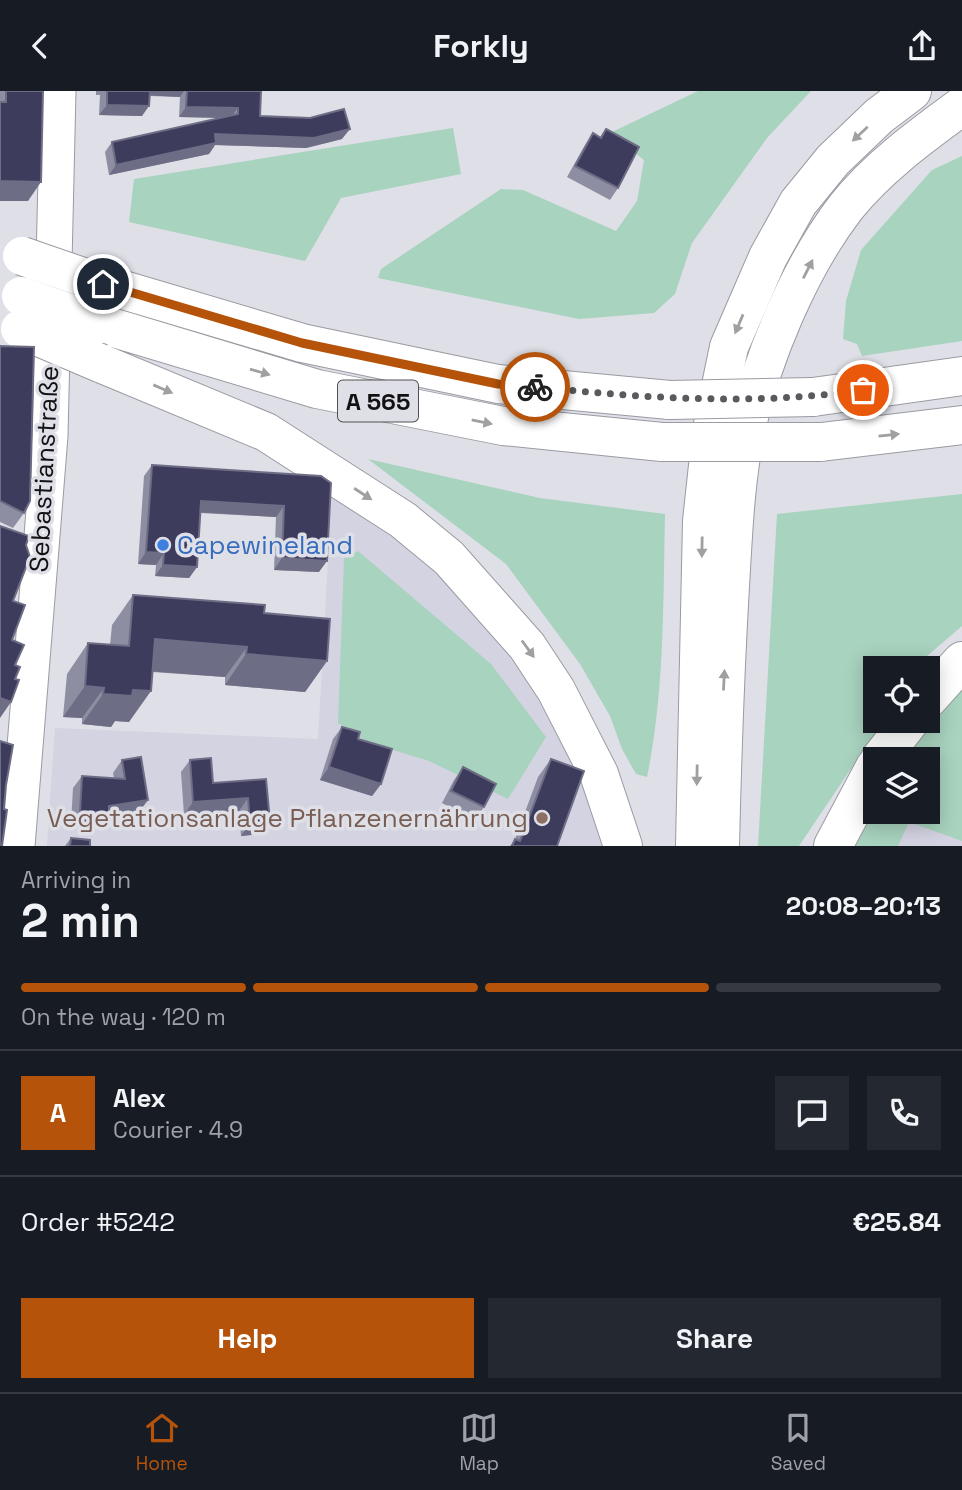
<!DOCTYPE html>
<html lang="en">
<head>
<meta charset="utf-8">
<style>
  :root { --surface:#171b24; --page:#242831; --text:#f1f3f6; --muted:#9ea1a6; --line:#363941; --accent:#b45309 }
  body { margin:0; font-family:"Space Grotesk",sans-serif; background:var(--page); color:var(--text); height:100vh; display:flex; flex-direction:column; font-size:26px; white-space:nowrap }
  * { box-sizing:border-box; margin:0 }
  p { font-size:23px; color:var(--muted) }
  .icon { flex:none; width:38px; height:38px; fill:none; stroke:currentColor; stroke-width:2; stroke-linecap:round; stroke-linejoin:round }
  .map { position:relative; height:755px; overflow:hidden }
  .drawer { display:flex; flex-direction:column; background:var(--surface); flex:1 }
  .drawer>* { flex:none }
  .controls { position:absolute; left:863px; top:565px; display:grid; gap:14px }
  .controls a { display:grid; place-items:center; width:77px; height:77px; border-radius:0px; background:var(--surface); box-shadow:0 4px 18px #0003; font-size:35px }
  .pin { position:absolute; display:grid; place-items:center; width:60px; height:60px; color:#fff; margin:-30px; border:4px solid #fff; border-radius:50%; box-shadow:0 2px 7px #0007 }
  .courier { position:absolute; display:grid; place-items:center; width:70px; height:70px; margin:-35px; border:5px solid #b45309; border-radius:50%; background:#fff; color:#222; box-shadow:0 2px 9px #0007 }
  .head em { font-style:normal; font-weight:800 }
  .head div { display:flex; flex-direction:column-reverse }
  .head { display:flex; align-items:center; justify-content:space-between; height:119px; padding:0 21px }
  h1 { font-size:46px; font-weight:800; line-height:52px }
  .bar { display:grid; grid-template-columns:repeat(4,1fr); gap:10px 7px; align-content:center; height:84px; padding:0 21px }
  .bar i { height:9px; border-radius:5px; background:var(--line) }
  .bar .on { background:var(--accent) }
  .bar p { grid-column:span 4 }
  .line { display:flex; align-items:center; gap:18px; padding:0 21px; border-top:2px solid var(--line) }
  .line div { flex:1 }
  .round { display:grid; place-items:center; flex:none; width:74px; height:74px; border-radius:0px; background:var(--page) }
  .cta { display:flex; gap:14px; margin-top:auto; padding:14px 21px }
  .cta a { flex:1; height:80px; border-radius:0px; background:var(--accent); color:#fff; font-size:28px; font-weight:800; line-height:80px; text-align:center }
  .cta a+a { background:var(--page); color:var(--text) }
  header { display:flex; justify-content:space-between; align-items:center; height:91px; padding:0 21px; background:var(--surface); font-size:32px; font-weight:800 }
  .menu { display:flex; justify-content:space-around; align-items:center; height:98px; border-top:2px solid var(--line); background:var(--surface); font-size:19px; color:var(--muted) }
  .menu a { display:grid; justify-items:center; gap:4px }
  .menu .on { color:var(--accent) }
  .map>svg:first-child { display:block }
  .built { fill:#d3d3e2 }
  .green { fill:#a8d3be }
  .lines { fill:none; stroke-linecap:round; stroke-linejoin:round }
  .tertiary-casing { stroke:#9a9aa2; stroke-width:37 }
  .trunk-casing { stroke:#9a9aa2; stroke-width:40 }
  .motorway-casing { stroke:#9a9aa2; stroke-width:40 }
  .tertiary { stroke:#fff; stroke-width:35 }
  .trunk { stroke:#fff; stroke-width:38 }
  .motorway { stroke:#fff; stroke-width:38 }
  .motorway-bridge-casing { stroke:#9a9aa2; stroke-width:40; stroke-linecap:butt }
  .motorway-bridge { stroke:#fff; stroke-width:38 }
  .wall { fill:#8e8ea2 }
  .shaded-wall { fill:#6e6d86 }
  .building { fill:#3e3c5d; stroke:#6e6d86; stroke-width:2 }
  .oneway { fill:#a0a0a1 }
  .done { stroke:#5a5a5e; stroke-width:7; stroke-dasharray:0 12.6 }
  .route { stroke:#b45309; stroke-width:9 }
  .shop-dot { fill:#3f7fe0; stroke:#dfdfe7; stroke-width:2.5 }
  .education-dot { fill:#8d6e63; stroke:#dfdfe7; stroke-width:2.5 }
  .labels { text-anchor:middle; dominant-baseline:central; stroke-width:7; stroke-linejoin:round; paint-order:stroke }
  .shield { fill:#dfdfe7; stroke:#505053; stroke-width:2 }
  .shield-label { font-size:24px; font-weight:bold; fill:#121214 }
  .street-label { font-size:26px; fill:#121214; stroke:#dfdfe7 }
  .shop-label { font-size:26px; fill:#366cbe; stroke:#dfdfe7; text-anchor:start }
  .education-label { font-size:26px; fill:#785e54; stroke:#dfdfe7; text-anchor:end }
</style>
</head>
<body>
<header><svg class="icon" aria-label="back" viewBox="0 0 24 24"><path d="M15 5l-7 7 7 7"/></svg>Forkly<svg class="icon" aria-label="share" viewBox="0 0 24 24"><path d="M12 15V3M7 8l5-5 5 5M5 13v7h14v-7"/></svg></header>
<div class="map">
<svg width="962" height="755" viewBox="0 0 962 755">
  <rect width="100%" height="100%" fill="#dfdfe7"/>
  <!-- built -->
  <path class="built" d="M 332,399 L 401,448 L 464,509 L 520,578 L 556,633 L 584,688 L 602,755 L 47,755 L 55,637 L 318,648 Z
    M 962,649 L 962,755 L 885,755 L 904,721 L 928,721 Z"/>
  <!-- green -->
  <path class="green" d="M 698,0 L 811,0 L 767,47 L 692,152 L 675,203 L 654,222 L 579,228 L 378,187 L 381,178 L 501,98 L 523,99 L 616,140 L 637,110 L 644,69 L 610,42 Z
    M 453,37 L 461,83 L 341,107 L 305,170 L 129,131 L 134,88 Z
    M 962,65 L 962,250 L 862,265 L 857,253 L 843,248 L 846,210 L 861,159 L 932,79 Z
    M 368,368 L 540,407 L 665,423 C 663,510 665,599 647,686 L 636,683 L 622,658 L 610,625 L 580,573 L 506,473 Z
    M 962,403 L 962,535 L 927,565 L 918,577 L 875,578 L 875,630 L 883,630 L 799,755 L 758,755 L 777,423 Z
    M 358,460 L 491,573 L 546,646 L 508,708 L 429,670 L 367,651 L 338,632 L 344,467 Z
    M 962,594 L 962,750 L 909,731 L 898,755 L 852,755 L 875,713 L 875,721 L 928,721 L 928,668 L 903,668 Z"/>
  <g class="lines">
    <!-- tertiary casing -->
    <g class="tertiary-casing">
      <path id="tertiary" d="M 17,755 L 50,345 L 58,0"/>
    </g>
    <!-- trunk casing -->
    <g class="trunk-casing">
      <path id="trunk" d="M 928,608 L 962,570
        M 880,668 L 910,630
        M 695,755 L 702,430 L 712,338 L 729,256 L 768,166 L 798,112 L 833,69 L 879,25 L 912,0
        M 833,755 L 875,676"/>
    </g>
    <!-- motorway casing -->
    <g class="motorway-casing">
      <path id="motorway" d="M 103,193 L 302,252 L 498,293 L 670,309
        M 101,233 L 317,298 L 503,335 L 662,351
        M 100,272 L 266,341 L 403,429 L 449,467 L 527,555 L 556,599 L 599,683 L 623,755
        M 813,306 L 962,285
        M 821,351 L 962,334
        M 720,755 C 722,668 725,582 730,495 C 733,445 735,392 745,342 C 762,267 799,177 846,116 C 878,76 921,45 962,15"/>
    </g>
    <!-- tertiary -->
    <use href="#tertiary" class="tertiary"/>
    <!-- trunk -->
    <use href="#trunk" class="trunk"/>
    <!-- motorway -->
    <use href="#motorway" class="motorway"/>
    <!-- motorway-bridge casing -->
    <g class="motorway-bridge-casing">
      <path id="motorway-bridge" d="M 22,165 L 103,193
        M 21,205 L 101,233
        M 20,238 L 100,272
        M 670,309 L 813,306
        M 662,351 L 821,351"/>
    </g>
    <!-- motorway-bridge -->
    <use href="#motorway-bridge" class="motorway-bridge"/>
  </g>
  <!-- wall -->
  <path class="wall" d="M 0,0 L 43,0 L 28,110 L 0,110 Z
    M 96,0 L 261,0 L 260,25 L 342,48 L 306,57 L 215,54 L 209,63 L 109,84 L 105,61 L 112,51 L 221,27 L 179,26 L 180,6 L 150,5 L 142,25 L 99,24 L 100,4 L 96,4 Z
    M 606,38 L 618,97 L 610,109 L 567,86 L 585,54 L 593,42 L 600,46 Z
    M 0,255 L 24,422 L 13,437 L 0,431 Z
    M 152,374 L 321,385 L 319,481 L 274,479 L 276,426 L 200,422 L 197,476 L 189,487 L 155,485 L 156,474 L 138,473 L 144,385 Z
    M 133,504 L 264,522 L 327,570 L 305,601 L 225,594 L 225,586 L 152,581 L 129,631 L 115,630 L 111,636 L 82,633 L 82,627 L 63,626 L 67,583 L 88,552 L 110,554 L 112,534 Z
    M 342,636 L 358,648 L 381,693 L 372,705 L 320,689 L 333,648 Z
    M 551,668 L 557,755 L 510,755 L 515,748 L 538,686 Z
    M 122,669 L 139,721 L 105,727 L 100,735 L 71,732 L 73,697 L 82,685 L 114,687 L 113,682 Z
    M 190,669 L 213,692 L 266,688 L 261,743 L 241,745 L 239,720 L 184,724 L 181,681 Z
    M 463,676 L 484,716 L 475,729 L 442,712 L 454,689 Z
    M 71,747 L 90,755 L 65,755 Z"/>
  <!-- shaded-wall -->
  <path class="shaded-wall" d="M 145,0 L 184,0 L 180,6 L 142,4 Z
    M 107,14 L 149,15 L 142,25 L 99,24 Z
    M 186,16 L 238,17 L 230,27 L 179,26 Z
    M 350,38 L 342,48 L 306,57 L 215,54 L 209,63 L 109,84 L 116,74 L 215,43 Z
    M 0,90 L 41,91 L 28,110 L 0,110 Z
    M 201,410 L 284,415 L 276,426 L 193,421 Z
    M 146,461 L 164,462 L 156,474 L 138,473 Z
    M 282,467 L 327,470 L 319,481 L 274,479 Z
    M 163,474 L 197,476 L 189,487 L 155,485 Z
    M 155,548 L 247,556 L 225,586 L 133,579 Z
    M 246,563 L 327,570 L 305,601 L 225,594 Z
    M 85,595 L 104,597 L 82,627 L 63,626 Z
    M 133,599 L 151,600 L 129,631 L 115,630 L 111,636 L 82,633 L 103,603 Z
    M 0,607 L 11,611 L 0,627 Z
    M 329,676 L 381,693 L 372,705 L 320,689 Z
    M 248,707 L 239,720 L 184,724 L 193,711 Z
    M 148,709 L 139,721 L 105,727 L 100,735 L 71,732 L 80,720 Z
    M 270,730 L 261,743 L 241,745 L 250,732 Z"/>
  <!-- building -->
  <path class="building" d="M 6,0 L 43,0 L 41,91 L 0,90 L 0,11 L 6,11 Z
    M 107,0 L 150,0 L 149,15 L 107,14 Z
    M 187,0 L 261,0 L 260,25 L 310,27 L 344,18 L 350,38 L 314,47 L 215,43 L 216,52 L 116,74 L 112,51 L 238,23 L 238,17 L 186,16 Z
    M 606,38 L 639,56 L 618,97 L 575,75 L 593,42 L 601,47 Z
    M 0,255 L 34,256 L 30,410 L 24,422 L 0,410 Z
    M 152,374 L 321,385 L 331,392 L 327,470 L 282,467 L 284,415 L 201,410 L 197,476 L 163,474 L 164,462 L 146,461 Z
    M 0,435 L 29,445 L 26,454 L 30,466 L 13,510 L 25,514 L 12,549 L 24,554 L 15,574 L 20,576 L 15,588 L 19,589 L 11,611 L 0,607 Z
    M 133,504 L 265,514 L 264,522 L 330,528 L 327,570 L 246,563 L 247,556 L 155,548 L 151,600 L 133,599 L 132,605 L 103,603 L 104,597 L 85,595 L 88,552 L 129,555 Z
    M 342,636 L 360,641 L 358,648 L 392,658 L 381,693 L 329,676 Z
    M 0,650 L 13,654 L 6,694 L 4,718 L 7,719 L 2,755 L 0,755 Z
    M 141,666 L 148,709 L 109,715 L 109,722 L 80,720 L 82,685 L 125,688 L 122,669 Z
    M 211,667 L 213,692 L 266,688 L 270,730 L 250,732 L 248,707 L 193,711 L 190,669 Z
    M 551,668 L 584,680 L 557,755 L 512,755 L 515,748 L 520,750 Z
    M 463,676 L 496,693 L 484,716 L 451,700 Z
    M 71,747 L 90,749 L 90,755 L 70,755 Z"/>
  <!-- one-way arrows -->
  <defs><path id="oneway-solid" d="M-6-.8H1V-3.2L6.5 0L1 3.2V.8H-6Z" transform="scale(1.75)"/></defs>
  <g class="oneway">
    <use href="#oneway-solid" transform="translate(860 43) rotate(137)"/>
    <use href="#oneway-solid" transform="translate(808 178) rotate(-63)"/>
    <use href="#oneway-solid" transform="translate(739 233) rotate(113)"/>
    <use href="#oneway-solid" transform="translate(260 281) rotate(16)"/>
    <use href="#oneway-solid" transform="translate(163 298) rotate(23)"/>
    <use href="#oneway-solid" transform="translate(482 331) rotate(11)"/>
    <use href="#oneway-solid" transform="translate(889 344) rotate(-6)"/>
    <use href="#oneway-solid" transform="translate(363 403) rotate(33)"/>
    <use href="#oneway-solid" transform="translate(702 456) rotate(91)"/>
    <use href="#oneway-solid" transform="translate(528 558) rotate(54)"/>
    <use href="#oneway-solid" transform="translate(724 589) rotate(-87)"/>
    <use href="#oneway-solid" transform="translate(697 684) rotate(91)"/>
  </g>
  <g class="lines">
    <!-- done -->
    <path class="done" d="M 535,296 C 646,307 752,315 863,299"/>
    <!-- route -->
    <path class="route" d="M 103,193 L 302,252 L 498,293 L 535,296"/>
  </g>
  <!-- markers -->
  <circle class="shop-dot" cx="163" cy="454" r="7"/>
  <circle class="education-dot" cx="542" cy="727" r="7"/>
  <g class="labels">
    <!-- shield labels -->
    <rect class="shield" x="338" y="289.5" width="80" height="41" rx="5"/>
    <g class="shield-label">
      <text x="378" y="310">A 565</text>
    </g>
    <!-- street labels -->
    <g class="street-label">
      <text transform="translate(44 378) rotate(-87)">Sebastianstraße</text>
    </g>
    <!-- shop labels -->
    <g class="shop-label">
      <text x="177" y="454">Capewineland</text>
    </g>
    <!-- education labels -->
    <g class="education-label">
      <text x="528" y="727">Vegetationsanlage Pflanzenernährung</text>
    </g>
  </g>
</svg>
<div class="controls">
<a><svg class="icon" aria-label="locate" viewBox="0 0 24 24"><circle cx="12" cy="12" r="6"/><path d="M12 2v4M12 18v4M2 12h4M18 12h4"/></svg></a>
<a><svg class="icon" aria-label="layers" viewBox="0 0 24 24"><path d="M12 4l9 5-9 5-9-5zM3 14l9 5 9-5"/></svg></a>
</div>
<div class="pin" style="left:863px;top:299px;background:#ea580c"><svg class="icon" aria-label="bag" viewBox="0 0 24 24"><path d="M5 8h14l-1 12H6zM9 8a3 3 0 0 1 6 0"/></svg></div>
<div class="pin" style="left:103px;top:193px;background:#1f2937"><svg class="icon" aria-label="home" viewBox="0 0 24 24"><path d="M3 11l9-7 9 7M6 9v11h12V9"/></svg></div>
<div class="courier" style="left:535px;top:296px"><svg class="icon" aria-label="bike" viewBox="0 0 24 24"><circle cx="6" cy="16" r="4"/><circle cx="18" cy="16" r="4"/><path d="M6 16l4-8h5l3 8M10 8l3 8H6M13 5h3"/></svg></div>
</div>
<section class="drawer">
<div class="head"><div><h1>2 min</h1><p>Arriving in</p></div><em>20:08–20:13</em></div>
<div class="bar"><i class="on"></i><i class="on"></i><i class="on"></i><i></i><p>On the way · 120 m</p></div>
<div class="line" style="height:126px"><b class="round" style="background:var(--accent);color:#fff">A</b><div><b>Alex</b><p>Courier · 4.9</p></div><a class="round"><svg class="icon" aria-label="chat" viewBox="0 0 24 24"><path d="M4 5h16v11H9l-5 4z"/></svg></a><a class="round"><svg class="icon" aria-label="phone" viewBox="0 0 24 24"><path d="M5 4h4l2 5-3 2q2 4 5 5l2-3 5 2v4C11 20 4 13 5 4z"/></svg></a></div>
<div class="line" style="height:91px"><div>Order #5242</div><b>€25.84</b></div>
<div class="cta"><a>Help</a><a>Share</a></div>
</section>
<nav class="menu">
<a class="on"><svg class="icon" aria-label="home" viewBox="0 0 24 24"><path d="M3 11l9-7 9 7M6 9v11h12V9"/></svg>Home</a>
<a><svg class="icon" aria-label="map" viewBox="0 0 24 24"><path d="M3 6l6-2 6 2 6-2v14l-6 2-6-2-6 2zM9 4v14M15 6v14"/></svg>Map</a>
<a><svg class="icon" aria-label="saved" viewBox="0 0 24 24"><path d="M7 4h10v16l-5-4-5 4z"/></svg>Saved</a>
</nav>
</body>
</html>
